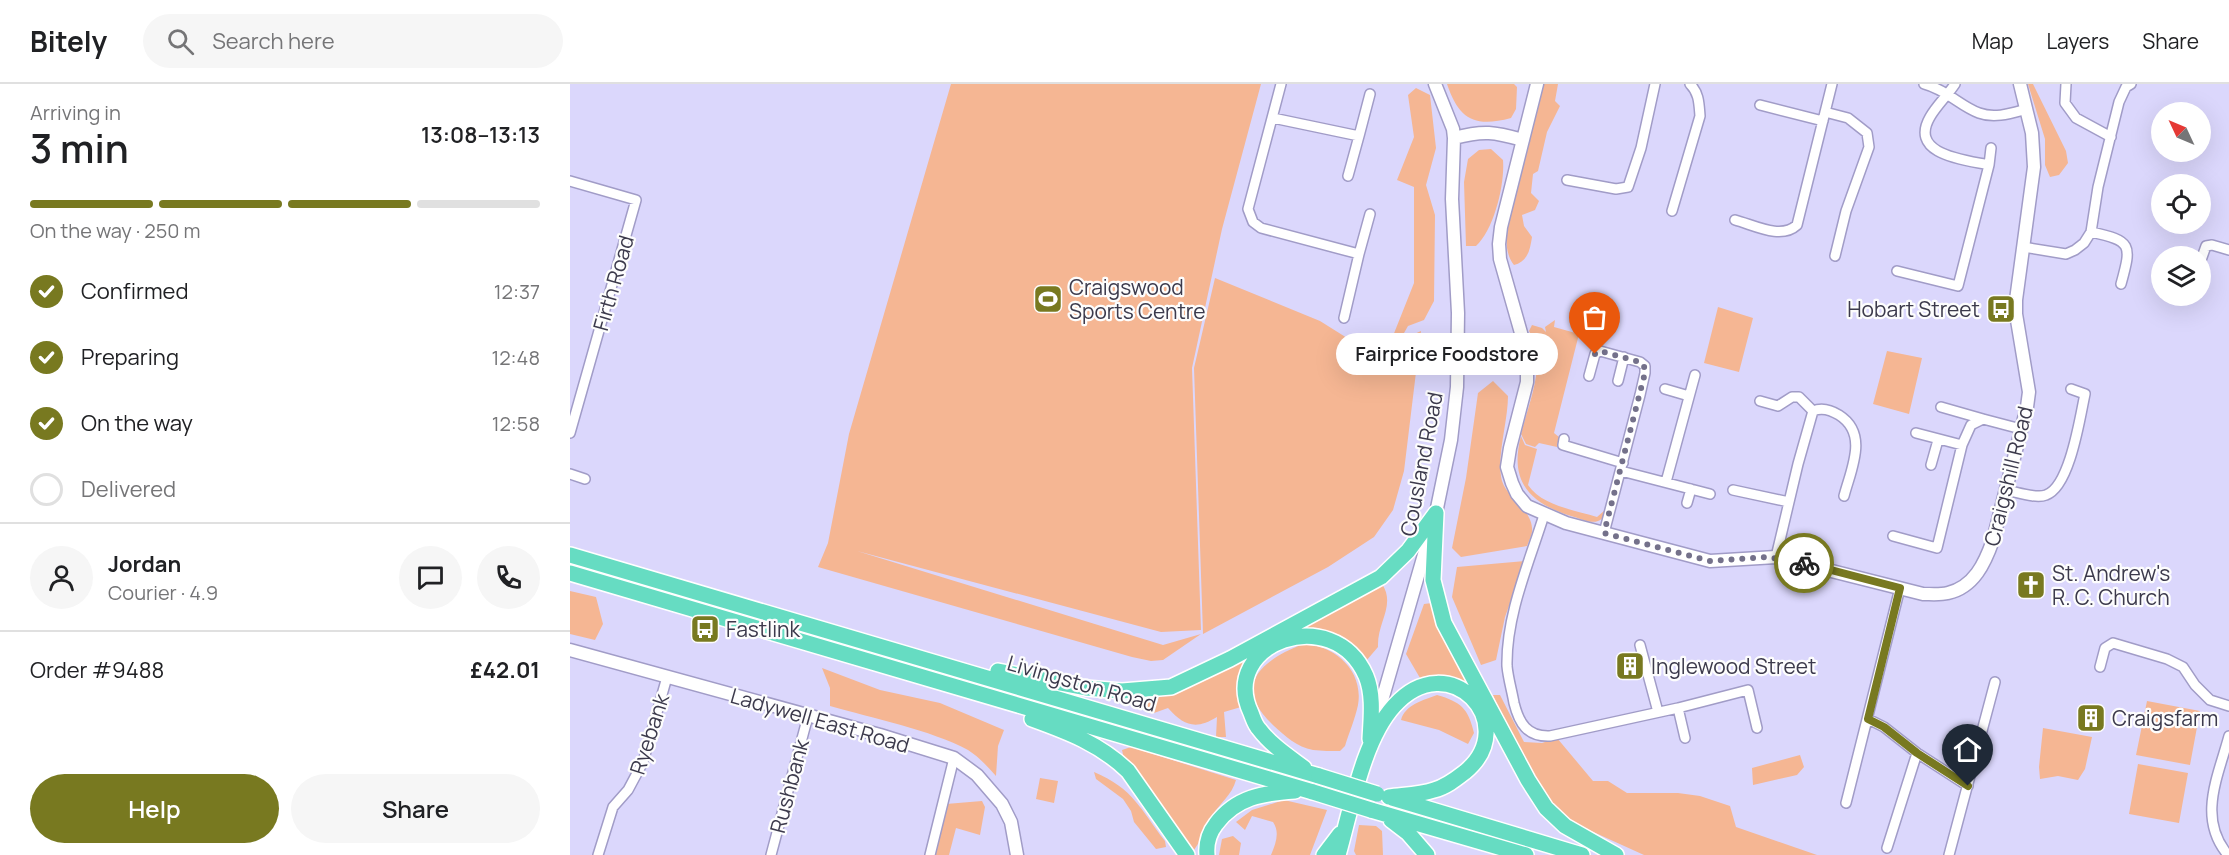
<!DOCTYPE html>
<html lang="en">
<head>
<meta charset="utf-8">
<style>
  :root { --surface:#fff; --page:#f6f6f6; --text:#202124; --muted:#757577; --line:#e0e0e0; --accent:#787920 }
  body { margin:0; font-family:Manrope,sans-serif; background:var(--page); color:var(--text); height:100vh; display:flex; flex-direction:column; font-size:22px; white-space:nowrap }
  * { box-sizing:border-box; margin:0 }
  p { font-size:20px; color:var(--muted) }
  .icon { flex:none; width:33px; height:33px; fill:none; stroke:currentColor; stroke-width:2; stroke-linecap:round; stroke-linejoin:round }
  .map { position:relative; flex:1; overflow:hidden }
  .sheet { display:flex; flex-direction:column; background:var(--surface); width:570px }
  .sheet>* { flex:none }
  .needle { width:39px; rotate:314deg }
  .buttons { position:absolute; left:1581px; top:18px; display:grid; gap:12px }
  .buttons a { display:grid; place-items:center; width:60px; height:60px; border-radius:50%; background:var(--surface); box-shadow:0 6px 24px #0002; font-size:30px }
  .pin { position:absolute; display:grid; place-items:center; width:51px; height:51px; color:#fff; margin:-62px -26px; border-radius:50% 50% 50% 0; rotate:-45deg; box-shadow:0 0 6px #0007 }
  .pin .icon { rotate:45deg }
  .courier { position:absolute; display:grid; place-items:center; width:60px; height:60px; margin:-30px; border:4px solid #787920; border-radius:50%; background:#fff; color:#222; box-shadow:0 2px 8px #0007 }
  .bubble { position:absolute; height:42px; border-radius:21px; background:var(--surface); box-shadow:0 6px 24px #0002; font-size:20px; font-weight:600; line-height:42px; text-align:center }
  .summary em { font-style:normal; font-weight:600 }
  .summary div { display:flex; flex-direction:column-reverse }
  .summary { display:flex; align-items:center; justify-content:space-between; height:102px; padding:0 30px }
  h1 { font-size:39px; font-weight:600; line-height:45px }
  .bar { display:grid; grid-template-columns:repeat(4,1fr); gap:9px 6px; align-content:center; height:72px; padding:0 30px }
  .bar i { height:8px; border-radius:4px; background:var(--line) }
  .bar .current { background:var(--accent) }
  .bar p { grid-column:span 4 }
  .line { display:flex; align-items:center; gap:15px; padding:0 30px; border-top:2px solid var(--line) }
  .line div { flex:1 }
  .round { display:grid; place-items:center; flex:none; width:63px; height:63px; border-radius:32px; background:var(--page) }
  ol { padding:0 30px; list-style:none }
  li { display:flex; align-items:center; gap:18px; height:66px }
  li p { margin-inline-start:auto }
  li .icon { padding:6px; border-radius:50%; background:var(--accent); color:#fff; stroke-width:4 }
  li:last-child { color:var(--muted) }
  li i { width:33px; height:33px; border:3px solid var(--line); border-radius:50% }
  .cta { display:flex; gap:12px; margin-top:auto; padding:12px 30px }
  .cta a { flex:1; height:69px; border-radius:36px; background:var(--accent); color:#fff; font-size:24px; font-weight:600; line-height:69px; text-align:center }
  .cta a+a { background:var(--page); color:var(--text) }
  header { display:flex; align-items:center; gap:36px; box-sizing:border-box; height:84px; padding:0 30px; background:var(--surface); border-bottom:2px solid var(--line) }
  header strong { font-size:28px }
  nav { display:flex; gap:33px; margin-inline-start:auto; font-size:21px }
  .search { width:420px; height:54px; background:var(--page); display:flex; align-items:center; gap:15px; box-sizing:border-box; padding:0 21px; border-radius:33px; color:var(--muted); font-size:22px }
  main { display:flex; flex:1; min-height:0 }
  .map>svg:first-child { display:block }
  .green { fill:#f5b693 }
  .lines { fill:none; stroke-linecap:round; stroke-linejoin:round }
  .minor-casing { stroke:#a19cc7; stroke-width:12 }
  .tertiary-casing { stroke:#a19cc7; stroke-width:15 }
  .primary-casing { stroke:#fff; stroke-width:18 }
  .minor { stroke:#fff; stroke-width:9 }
  .tertiary { stroke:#fff; stroke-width:12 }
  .primary { stroke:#66dcc2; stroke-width:15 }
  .primary-bridge-casing { stroke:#fff; stroke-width:18; stroke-linecap:butt }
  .primary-bridge { stroke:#66dcc2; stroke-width:15 }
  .done { stroke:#74718a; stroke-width:6; stroke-dasharray:0 10.8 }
  .route { stroke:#787920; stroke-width:8 }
  .labels { text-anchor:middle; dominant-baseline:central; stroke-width:4.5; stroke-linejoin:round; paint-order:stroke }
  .street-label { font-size:21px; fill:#3c3a4c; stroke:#fdfdfd }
  .poi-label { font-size:21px; fill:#3c3a4c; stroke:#fdfdfd; text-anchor:start }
</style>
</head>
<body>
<header>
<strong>Bitely</strong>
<div class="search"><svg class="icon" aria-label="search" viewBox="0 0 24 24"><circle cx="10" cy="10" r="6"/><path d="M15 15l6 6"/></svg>Search here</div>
<nav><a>Map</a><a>Layers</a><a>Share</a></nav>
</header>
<main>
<section class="sheet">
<div class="summary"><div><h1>3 min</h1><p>Arriving in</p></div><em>13:08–13:13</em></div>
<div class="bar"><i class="current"></i><i class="current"></i><i class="current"></i><i></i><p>On the way · 250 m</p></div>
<ol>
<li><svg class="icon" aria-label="check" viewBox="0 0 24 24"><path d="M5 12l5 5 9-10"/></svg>Confirmed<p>12:37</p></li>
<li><svg class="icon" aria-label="check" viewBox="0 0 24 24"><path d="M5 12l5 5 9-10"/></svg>Preparing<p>12:48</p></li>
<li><svg class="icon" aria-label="check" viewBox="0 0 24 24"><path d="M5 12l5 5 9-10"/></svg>On the way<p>12:58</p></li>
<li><i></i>Delivered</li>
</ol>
<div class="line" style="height:108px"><a class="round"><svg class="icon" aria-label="person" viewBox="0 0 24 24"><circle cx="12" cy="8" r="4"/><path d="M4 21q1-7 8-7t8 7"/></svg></a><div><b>Jordan</b><p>Courier · 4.9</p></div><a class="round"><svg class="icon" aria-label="chat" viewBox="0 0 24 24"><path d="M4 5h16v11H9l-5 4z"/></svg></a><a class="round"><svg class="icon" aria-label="phone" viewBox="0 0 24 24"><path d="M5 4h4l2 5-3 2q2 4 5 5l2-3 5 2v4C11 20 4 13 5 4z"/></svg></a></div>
<div class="line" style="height:78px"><div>Order #9488</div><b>£42.01</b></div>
<div class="cta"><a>Help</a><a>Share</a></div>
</section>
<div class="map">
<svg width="1659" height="771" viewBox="0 0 1659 771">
  <rect width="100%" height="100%" fill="#dbd7fc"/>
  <!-- green -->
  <path class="green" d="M 381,0 L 691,0 L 652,145 L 622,284 L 631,546 L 591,548 L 287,467 L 593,561 L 631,550 L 593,576 L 581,577 L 562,573 L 248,483 L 258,459 L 279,350 Z
    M 877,0 L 944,0 L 947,3 L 946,25 L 941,34 C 904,44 889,35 877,0 Z
    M 974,0 L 988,0 L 985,17 L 990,22 L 977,48 L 968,87 L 963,90 L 961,109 L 969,117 L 965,126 L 952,131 L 954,142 L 962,153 C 960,166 958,177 944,181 C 935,170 936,154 937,140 Z
    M 1458,0 L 1463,0 L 1496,67 L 1498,79 L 1489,91 L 1480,93 L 1475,81 L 1475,55 Z
    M 846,4 L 860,11 L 866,64 L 856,101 L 865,131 L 864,217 L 854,236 L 838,242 L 826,263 L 817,267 L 844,199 L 844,103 L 827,96 L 844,53 L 838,11 Z
    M 921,65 L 933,76 C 935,100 924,146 906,162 L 896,162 L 894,98 L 898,75 L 909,66 Z
    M 645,194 L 750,237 L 809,274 L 826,273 L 840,252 L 851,247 L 834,387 L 823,426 L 804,453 L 758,483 L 633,550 L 624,284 Z
    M 1148,223 L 1183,234 L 1169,288 L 1134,279 Z
    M 985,236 L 984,243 L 1009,250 L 984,349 L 989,353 L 987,363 L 969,359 L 965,363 L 956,360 L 951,350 C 959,318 978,277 959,247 L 962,241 L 972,244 L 976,248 L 975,243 Z
    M 1317,267 L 1352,274 L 1339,330 L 1303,320 Z
    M 923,297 L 938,312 C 938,338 926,373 932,397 C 938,415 961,425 962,444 C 963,449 959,457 957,462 L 891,473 L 882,464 L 896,394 L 908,309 Z
    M 951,352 L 955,361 L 967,365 L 958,401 C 972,422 1005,426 1027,433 L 1035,426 L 1037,426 C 1035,431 1033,435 1028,437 C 1020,440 1009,434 1001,432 C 959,419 939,397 951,352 Z
    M 955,477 L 935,533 L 926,576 L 911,581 L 882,513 L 887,483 Z
    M 812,500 C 826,521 807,538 808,563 L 796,577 L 766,551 L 728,544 Z
    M 0,507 L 26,513 L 33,540 L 25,556 L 0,550 Z
    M 862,519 L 899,599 L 894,603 L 879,594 L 850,594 L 836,570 L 854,520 Z
    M 733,560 C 765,561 794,587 788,621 C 785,635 779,649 775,662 L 770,667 C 761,667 752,667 743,666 C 727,663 715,652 704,642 C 661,602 690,577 733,560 Z
    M 682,568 C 673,586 665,604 671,623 L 654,628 L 656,653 L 646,653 L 647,633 C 626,646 614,642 598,624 L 584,629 L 560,621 L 596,611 Z
    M 252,584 L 310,606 L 370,619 L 434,646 L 428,662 L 426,692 C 417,682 409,673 398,666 C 361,646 302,634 260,622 L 260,604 Z
    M 867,611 C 891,618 898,624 904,649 L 898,660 L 869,646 L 831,636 C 835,621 853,616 867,611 Z
    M 923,611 L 930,611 L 954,658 L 972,659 L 987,654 L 1023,697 L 1038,697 L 1057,709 L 1108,709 L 1130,712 L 1160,722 L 1166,743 L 1247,771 L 1074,771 L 999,737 L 978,717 L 955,685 Z
    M 1577,617 L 1630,627 L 1620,681 L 1566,671 Z
    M 1473,644 L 1522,653 L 1515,685 L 1508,696 L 1488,692 L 1470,695 L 1469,683 Z
    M 561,663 L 666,696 C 662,711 650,719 642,732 C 636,744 632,755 624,766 L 554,675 L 552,666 Z
    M 1230,671 L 1234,683 L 1227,691 L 1183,701 L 1182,684 Z
    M 1568,680 L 1618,689 L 1609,739 L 1559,730 Z
    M 524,688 C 564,705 570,725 595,757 L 596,763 L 586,765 L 564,738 L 561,727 L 553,715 L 526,695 Z
    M 470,694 L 488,697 L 484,719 L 466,715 Z
    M 714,716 L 757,726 L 740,771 L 701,771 C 706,759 710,748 703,738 L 682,732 L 675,746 L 666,738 L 682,726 Z
    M 412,717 L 415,723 L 410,751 L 386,744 L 379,771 L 364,771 L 376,720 Z
    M 789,741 L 806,742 L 812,747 L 813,771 L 786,771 L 784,767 Z
    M 663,752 L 671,759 L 669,771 L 649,771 L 652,755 Z"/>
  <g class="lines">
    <!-- minor casing -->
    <g class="minor-casing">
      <path id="minor" d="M 711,0 L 678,125 L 683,138 L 691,144 L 789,170 L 774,234
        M 1354,0 C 1377,6 1390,22 1409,29 C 1425,35 1442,29 1457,25
        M 1496,0 L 1495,19 L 1506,34 L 1541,53
        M 1190,21 L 1253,37
        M 1255,28 L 1278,34 L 1297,49 L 1299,63 L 1276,127 L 1265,172
        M 703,34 L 789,52 L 778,92
        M 789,52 L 800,10
        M 1419,81 L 1421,64
        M 997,96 L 1046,105 L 1058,103 L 1071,64 L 1085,0
        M 0,97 L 66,116 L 0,349
        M 1102,127 L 1130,32 C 1129,19 1129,9 1120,0
        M 1165,136 C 1184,141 1211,156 1227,141 L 1262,0
        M 1521,148 C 1562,157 1562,160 1551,200
        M 1453,163 L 1496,170 L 1505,166 L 1514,159 L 1521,148 L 1528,103 L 1549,18 L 1556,3 L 1561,0
        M 789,170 L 800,130
        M 1630,179 L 1636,162 L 1642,161 L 1659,166
        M 1327,187 L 1388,202 L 1419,81 C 1396,76 1338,71 1360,33 C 1367,21 1377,12 1385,0
        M 1019,292 L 1025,270 L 1030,267 L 1070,278 L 1075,282 L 1075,289 L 1070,311 L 1034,449
        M 1048,297 L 1054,273
        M 1095,305 L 1119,312
        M 1190,317 L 1208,322 L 1222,313 L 1229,313 L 1243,327 C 1252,323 1261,326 1269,331 C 1299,350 1281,385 1274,412
        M 1371,323 L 1413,335
        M 1346,349 L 1392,361
        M 994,355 L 993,361 L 1053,379
        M 1361,381 L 1368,356
        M 1051,387 L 1140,410
        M 0,390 L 15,395
        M 1096,398 L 1125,291
        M 1163,406 L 1219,418
        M 1435,406 C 1447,408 1466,415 1476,411 C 1500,403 1510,333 1515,310 L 1501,305
        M 1117,419 L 1121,405
        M 974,431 C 959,479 936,531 937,582 C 938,594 942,607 944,619 C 949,639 957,653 980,652 L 1108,624 L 1178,606 L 1187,644
        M 1323,452 L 1367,464 L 1392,361 L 1401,341 L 1413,335 L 1451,345
        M 1206,473 L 1228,380 L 1243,327
        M 1070,561 L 1088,628
        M 1530,583 L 1535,564 L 1543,559 L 1597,575 L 1613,583 L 1625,601 L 1640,616 L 1659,622
        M 1108,624 L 1115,654
        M 1298,635 L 1314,643 L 1347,669 L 1398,702
        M 1276,719 L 1330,504
        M 1317,764 L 1347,669
        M 28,771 L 43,723 L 58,706 L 73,678 L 97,593
        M 201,771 L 238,632
        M 360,771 L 384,674
        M 1379,771 L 1425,598
        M 1658,771 C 1627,734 1648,693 1659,652"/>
    </g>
    <!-- tertiary casing -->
    <g class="tertiary-casing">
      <path id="tertiary" d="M 967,0 L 931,143 L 929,160 L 930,175 L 957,270 L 957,298 L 940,364 L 937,383 L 942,399 L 947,410 L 957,422 L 996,439 L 1140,477 L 1206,473 L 1353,510 C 1361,510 1370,511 1378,509 C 1404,503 1415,479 1423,456 L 1457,323 L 1459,308 L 1446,230 L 1446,216 L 1464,83 L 1462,49 L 1450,0
        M 884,54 C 914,46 924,48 953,56
        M 0,566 L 310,651 L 384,674 L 407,691 L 432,720 L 441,738 L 447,771
        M 804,644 L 866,429 L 881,356 L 887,303 L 888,229 L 882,115 L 884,54 L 883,45 L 865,0"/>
    </g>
    <!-- primary casing -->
    <g class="primary-casing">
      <path id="primary" d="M 866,429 L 863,496 L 874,539 L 958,696 L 976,724 L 995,742 L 1046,771
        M 0,471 L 749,692
        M 0,489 L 743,708
        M 428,587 L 516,604 L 552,607 L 601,603 L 660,575 L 811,493 L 838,467 L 866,429
        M 462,635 C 498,648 530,660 558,687 L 617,771
        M 734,684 C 718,672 701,661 689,645 C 685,641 683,634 681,629 C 648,559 763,517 796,592 C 804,611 801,635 800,655
        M 822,714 L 1012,771
        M 801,726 L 956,771
        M 821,736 L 838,749 L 857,771
        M 637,771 C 636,760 639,749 646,740 C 666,713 693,709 725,707
        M 754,771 L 770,750
        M 768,771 C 781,726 793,656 824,622 C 879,560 953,640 895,688 C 886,695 876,703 864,706 C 850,711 833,711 819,713"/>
    </g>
    <!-- minor -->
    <use href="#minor" class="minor"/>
    <!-- tertiary -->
    <use href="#tertiary" class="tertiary"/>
    <!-- primary -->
    <use href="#primary" class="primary"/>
    <!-- primary-bridge casing -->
    <g class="primary-bridge-casing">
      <path id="primary-bridge" d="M 749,692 L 807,710
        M 743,708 L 801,726"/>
    </g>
    <!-- primary-bridge -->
    <use href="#primary-bridge" class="primary-bridge"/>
  </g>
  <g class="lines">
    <!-- done -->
    <path class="done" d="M 1025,270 L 1030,267 L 1070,278 L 1074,282 L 1075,289 L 1034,449 L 1140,477 L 1197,473 L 1234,479"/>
    <!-- route -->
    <path class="route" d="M 1234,479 L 1330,504 L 1298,635 L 1314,643 L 1347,669 L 1398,702"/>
  </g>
  <!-- icons -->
  <defs>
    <g id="stadium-square" transform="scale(1.5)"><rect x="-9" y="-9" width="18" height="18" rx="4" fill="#787920" stroke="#fdfdfd"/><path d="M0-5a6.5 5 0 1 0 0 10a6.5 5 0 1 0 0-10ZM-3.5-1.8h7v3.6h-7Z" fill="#fff"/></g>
    <g id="bus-square" transform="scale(1.5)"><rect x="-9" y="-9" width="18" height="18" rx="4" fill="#787920" stroke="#fdfdfd"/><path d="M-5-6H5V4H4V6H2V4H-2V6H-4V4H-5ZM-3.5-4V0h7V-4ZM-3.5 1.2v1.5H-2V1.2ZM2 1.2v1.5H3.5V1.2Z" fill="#fff"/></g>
    <g id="church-square" transform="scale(1.5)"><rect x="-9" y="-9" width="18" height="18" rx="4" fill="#787920" stroke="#fdfdfd"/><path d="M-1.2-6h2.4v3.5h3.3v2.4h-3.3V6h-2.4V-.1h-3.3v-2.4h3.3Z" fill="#fff"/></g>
    <g id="building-square" transform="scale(1.5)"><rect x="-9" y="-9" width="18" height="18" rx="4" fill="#787920" stroke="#fdfdfd"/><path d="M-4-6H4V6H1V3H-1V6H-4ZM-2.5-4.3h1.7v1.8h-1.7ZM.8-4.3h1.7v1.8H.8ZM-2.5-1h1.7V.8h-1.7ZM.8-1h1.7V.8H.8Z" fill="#fff"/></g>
  </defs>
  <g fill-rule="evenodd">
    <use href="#stadium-square" x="478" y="215"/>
    <use href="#bus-square" x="1431" y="225"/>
    <use href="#church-square" x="1461" y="501"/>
    <use href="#bus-square" x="135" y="545"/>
    <use href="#building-square" x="1060" y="582"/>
    <use href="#building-square" x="1521" y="634"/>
  </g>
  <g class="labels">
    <!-- street labels -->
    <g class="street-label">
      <text transform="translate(43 199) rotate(-74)">Firth Road</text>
      <text transform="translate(851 380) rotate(-79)">Cousland Road</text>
      <text transform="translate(1438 392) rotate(-76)">Craigshill Road</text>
      <text transform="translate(512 599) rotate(16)">Livingston Road</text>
      <text transform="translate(250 636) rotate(16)">Ladywell East Road</text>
      <text transform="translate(79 650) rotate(-72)">Ryebank</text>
      <text transform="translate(219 702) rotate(-75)">Rushbank</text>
    </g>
    <!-- poi labels -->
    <g class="poi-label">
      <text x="499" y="203">Craigswood<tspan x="499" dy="24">Sports Centre</tspan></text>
      <text x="1410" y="225" text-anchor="end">Hobart Street</text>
      <text x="1482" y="489">St. Andrew's<tspan x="1482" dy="24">R. C. Church</tspan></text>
      <text x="156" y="545">Fastlink</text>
      <text x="1081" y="582">Inglewood Street</text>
      <text x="1542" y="634">Craigsfarm</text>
    </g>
  </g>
</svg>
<div class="buttons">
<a><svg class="needle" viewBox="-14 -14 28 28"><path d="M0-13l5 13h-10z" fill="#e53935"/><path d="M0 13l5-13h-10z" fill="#757577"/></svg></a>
<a><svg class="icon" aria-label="locate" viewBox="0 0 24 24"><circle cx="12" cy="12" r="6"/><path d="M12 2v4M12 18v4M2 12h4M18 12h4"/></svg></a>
<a><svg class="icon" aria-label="layers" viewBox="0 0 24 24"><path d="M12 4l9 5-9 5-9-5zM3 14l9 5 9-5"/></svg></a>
</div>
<div class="pin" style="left:1025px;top:270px;background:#ea580c"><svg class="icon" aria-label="bag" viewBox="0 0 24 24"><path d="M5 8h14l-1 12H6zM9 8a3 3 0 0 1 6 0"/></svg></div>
<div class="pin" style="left:1398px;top:702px;background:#1f2937"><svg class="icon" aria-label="home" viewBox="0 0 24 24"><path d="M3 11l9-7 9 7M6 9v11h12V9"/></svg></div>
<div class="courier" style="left:1234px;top:479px"><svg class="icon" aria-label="bike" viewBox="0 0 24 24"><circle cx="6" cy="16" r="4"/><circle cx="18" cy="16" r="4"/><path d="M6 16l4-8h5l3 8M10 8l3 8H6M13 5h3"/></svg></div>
<div class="bubble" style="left:766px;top:249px;width:222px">Fairprice Foodstore</div>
</div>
</main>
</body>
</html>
